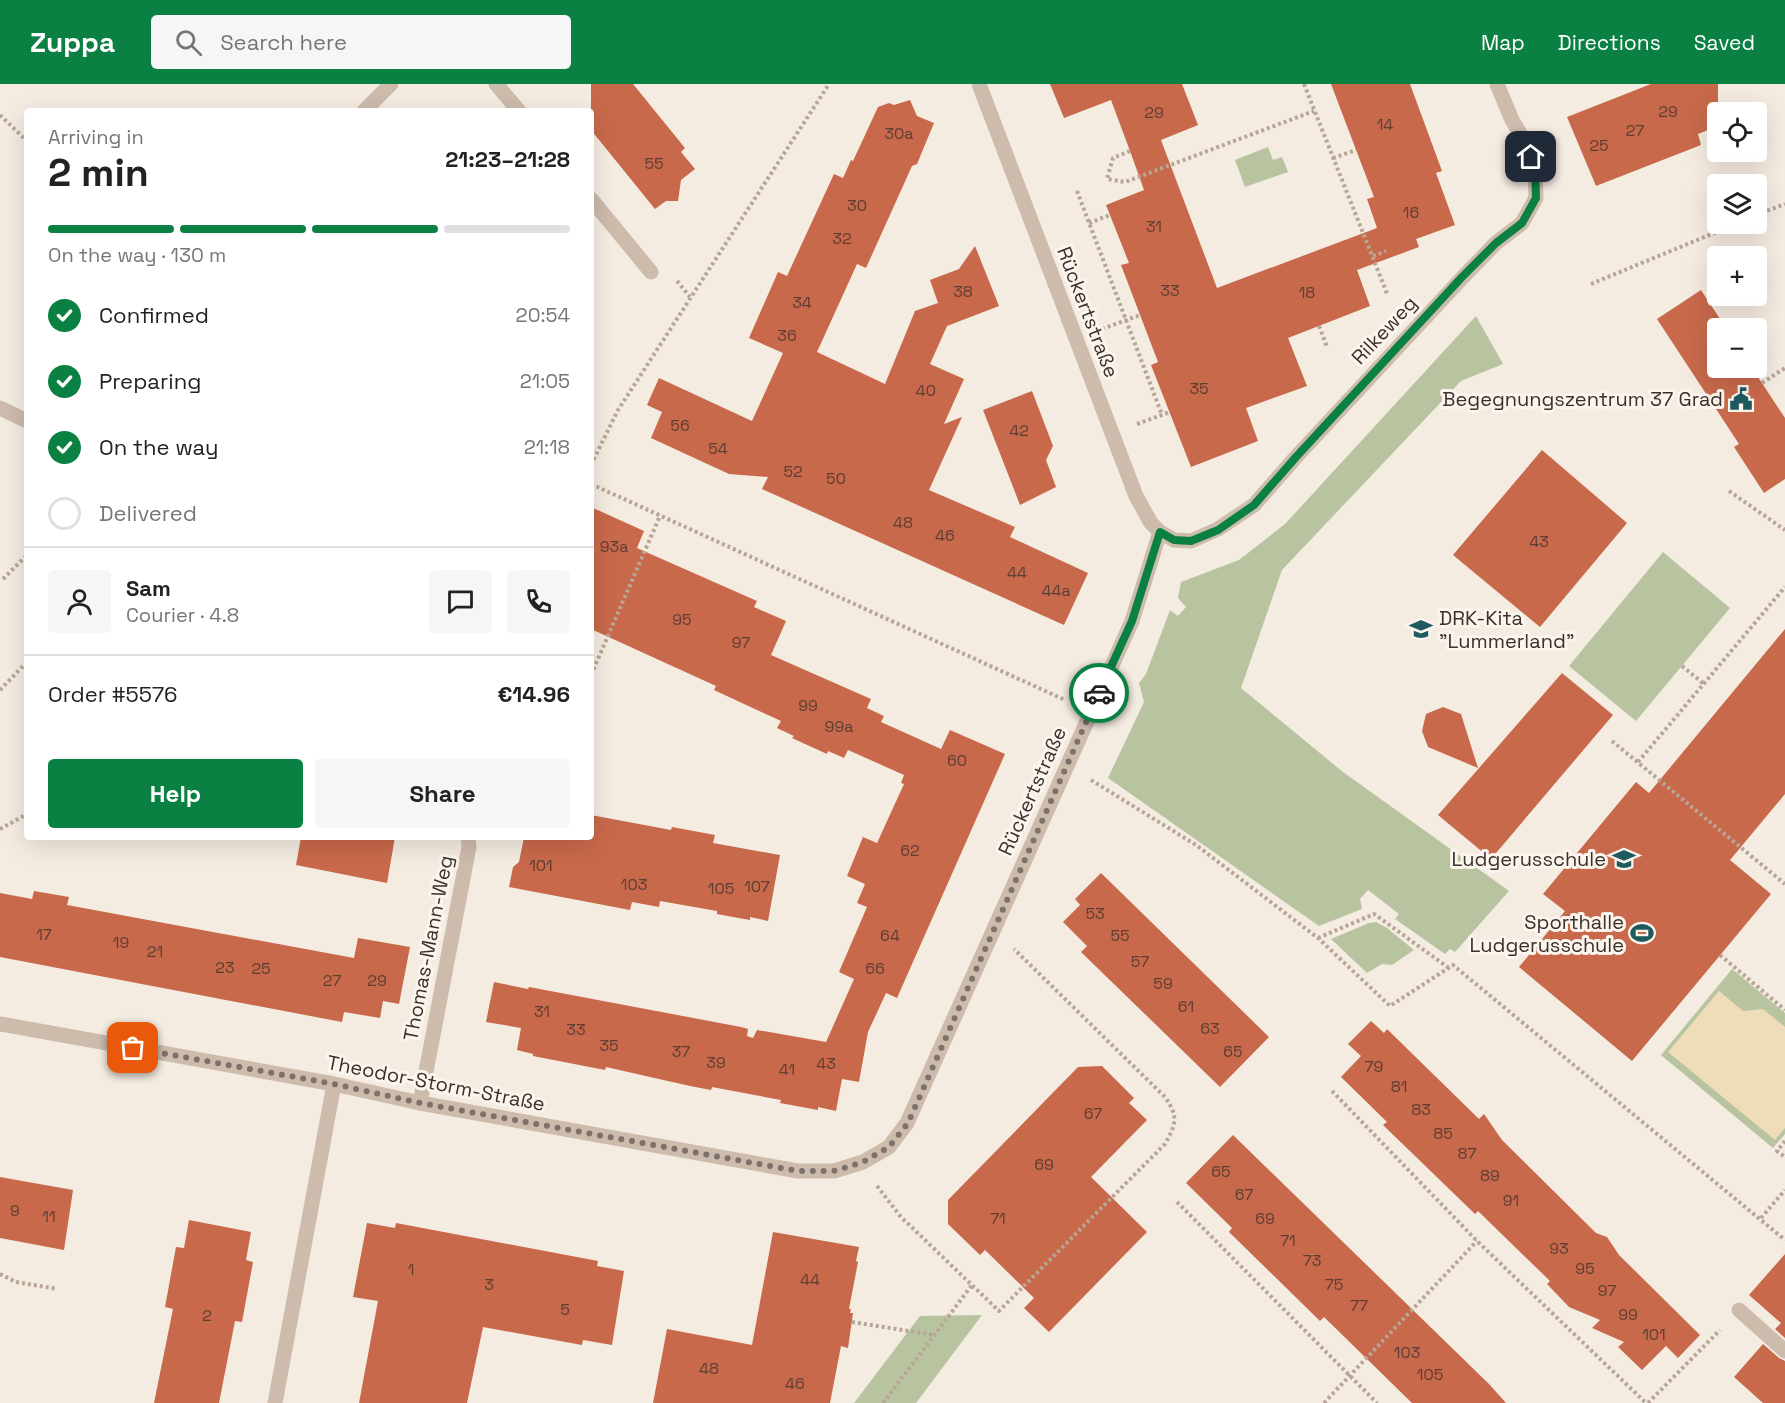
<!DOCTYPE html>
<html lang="en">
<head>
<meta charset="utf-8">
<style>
  :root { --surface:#fff; --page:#f6f6f6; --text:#222; --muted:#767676; --line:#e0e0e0; --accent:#0b8043 }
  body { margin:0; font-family:"Space Grotesk",sans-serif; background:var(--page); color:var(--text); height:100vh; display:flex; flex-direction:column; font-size:22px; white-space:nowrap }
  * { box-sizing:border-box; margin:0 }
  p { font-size:20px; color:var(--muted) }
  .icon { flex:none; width:33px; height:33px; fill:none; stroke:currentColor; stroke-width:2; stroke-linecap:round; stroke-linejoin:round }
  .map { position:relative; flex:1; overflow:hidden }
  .panel { position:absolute; left:24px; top:24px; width:570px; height:732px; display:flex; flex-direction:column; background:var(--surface); border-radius:6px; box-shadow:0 6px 24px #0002 }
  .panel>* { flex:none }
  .controls { position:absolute; left:1707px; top:18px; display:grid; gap:12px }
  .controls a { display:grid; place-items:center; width:60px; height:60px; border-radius:6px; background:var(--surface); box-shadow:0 6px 24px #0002; font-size:30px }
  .pin { position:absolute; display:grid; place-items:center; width:51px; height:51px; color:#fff; margin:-26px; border-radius:12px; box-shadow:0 3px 9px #0006 }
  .courier { position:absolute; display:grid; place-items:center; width:60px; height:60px; margin:-30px; border:4px solid #0b8043; border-radius:50%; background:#fff; color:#222; box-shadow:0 2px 8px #0007 }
  .head em { font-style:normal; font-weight:700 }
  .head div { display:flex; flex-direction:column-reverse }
  .head { display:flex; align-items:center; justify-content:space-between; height:102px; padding:0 24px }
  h1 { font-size:39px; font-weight:700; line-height:45px }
  .bar { display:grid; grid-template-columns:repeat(4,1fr); gap:9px 6px; align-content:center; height:72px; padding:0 24px }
  .bar i { height:8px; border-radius:4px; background:var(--line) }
  .bar .selected { background:var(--accent) }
  .bar p { grid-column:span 4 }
  .line { display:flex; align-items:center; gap:15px; padding:0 24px; border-top:2px solid var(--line) }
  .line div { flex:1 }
  .round { display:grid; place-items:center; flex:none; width:63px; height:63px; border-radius:6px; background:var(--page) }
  ol { padding:0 24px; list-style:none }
  li { display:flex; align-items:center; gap:18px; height:66px }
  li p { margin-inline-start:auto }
  li .icon { padding:6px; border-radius:50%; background:var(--accent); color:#fff; stroke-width:4 }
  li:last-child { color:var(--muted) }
  li i { width:33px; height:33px; border:3px solid var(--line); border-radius:50% }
  .button { display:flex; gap:12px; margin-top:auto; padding:12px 24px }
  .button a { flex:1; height:69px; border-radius:6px; background:var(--accent); color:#fff; font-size:24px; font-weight:700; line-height:69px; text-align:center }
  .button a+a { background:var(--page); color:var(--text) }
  header { display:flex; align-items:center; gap:36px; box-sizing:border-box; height:84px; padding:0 30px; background:var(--accent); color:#fff }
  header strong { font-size:28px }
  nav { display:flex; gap:33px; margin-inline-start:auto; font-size:21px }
  .search { width:420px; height:54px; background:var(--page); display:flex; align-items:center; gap:15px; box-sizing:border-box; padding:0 21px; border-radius:6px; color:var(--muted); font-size:22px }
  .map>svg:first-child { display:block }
  .green { fill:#b8c4a0 }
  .sand { fill:#efdcb8 }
  .building { fill:#c8694b }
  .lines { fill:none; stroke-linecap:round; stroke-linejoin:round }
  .path { stroke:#b9a596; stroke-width:4; stroke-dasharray:3 3; stroke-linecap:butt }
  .minor { stroke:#cdbbac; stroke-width:15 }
  .done { stroke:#7c716b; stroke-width:6; stroke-dasharray:0 10.8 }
  .route { stroke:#0b8043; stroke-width:8 }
  .labels { text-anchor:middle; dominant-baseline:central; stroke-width:6; stroke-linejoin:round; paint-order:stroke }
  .number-label { font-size:16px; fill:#5e3e33 }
  .street-label { font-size:20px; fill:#3b302b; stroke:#fbf5ee }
  .poi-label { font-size:20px; fill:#3b302b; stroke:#fbf5ee; text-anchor:end }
</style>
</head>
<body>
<header>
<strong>Zuppa</strong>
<div class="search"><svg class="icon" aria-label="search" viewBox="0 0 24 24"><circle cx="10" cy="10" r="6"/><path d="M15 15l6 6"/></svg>Search here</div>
<nav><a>Map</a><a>Directions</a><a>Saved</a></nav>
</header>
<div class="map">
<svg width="1785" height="1319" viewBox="0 0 1785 1319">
  <rect width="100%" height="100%" fill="#f4ebe1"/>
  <!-- green -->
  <path class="green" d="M 1268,63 L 1273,76 L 1282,73 L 1288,88 L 1245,103 L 1235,76 Z
    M 1476,232 L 1503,280 L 1461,297 L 1282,486 L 1241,604 L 1343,688 L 1509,807 L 1455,868 L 1450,865 L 1445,870 L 1395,835 L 1399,830 L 1368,806 L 1360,815 L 1362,825 L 1319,842 L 1108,694 L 1144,618 L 1139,599 L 1146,590 L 1170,526 L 1178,532 L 1186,523 L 1178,514 L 1181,498 L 1239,476 L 1285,440 Z
    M 1663,468 L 1730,524 L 1636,637 L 1569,582 Z
    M 1376,838 L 1387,844 L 1414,866 L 1392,881 L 1382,880 L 1367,889 L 1331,855 L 1369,839 Z
    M 1732,885 L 1785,929 L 1785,1050 L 1773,1064 L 1661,971 Z
    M 982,1231 L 916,1319 L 854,1319 L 920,1232 Z"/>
  <!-- sand -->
  <path class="sand" d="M 1719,907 L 1743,927 L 1763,925 L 1785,943 L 1785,1044 L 1775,1056 L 1668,968 Z"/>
  <!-- building -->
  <path class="building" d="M 591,0 L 633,0 L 685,64 L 681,68 L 695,85 L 681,96 L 678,117 L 666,117 L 655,125 L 591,46 Z
    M 1050,0 L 1182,0 L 1198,41 L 1161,56 L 1217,204 L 1377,144 L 1367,115 L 1374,113 L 1331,0 L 1410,0 L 1442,87 L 1436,89 L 1455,141 L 1416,155 L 1419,163 L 1357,186 L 1370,222 L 1288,254 L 1307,302 L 1246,324 L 1258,357 L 1191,383 L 1151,281 L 1158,278 L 1121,181 L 1129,179 L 1106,121 L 1144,106 L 1130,67 L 1111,16 L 1064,34 Z
    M 1651,0 L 1718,0 L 1718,42 L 1698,50 L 1701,61 L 1596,102 L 1567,33 Z
    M 910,16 L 917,32 L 934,39 L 917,80 L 912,82 L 866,184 L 857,180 L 817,268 L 885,300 L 915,227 L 938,219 L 930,196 L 959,185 L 975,162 L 999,222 L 947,242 L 930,280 L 964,295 L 944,340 L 962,333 L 929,406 L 1015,443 L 1010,453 L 1088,489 L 1064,541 L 762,405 L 768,393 L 729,390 L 651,354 L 662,328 L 647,321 L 659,294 L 752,337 L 783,269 L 749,254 L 778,188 L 787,192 L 834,90 L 843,94 L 851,76 L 853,77 L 878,23 L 889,19 L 894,21 Z
    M 1701,206 L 1726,244 L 1718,244 L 1718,284 L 1752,284 L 1785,334 L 1785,395 L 1764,409 L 1734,363 L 1739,360 L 1657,235 Z
    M 1032,307 L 1053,362 L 1046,376 L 1056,403 L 1020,421 L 983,326 Z
    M 1542,366 L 1627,439 L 1540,543 L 1453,471 Z
    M 591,423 L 644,447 L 637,464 L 757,517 L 754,523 L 786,537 L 771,571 L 871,615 L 867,624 L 884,632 L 881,638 L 941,665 L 950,646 L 1005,670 L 897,914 L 886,909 L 868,948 L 859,998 L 842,995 L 836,1027 L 818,1023 L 818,1026 L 780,1019 L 781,1016 L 712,1003 L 711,1006 L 690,1002 L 606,983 L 605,986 L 533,972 L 533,970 L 517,966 L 521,944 L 486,938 L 494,898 L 528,905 L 529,903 L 741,943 L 748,945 L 747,952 L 753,954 L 757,946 L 826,958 L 854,895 L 839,888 L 867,823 L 857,819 L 865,800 L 847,792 L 863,753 L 877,759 L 904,700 L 901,699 L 904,691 L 848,666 L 844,674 L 828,667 L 827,670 L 792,654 L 794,652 L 777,644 L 781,637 L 714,606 L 716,602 L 591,545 Z
    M 1785,545 L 1785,710 L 1730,776 L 1771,810 L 1632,977 L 1519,883 L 1565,827 L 1543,810 L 1636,698 L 1649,709 Z
    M 1562,589 L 1613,631 L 1491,775 L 1438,731 Z
    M 1443,623 L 1461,630 L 1478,684 L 1428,663 L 1422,647 L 1426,630 Z
    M 591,731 L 671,746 L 672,743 L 715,751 L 713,759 L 780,771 L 768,837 L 750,833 L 750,836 L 733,833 L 717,830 L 717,827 L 660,817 L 659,823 L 632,818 L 630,826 L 509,803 L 513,783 L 519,778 L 524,753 L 591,753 Z
    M 301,753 L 395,753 L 387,799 L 296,781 Z
    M 1101,789 L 1269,953 L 1220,1003 L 1081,868 L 1087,862 L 1063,838 L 1080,821 L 1075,815 Z
    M 34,807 L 69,813 L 67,821 L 354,874 L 358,854 L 410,863 L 399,920 L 383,917 L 380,934 L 344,928 L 342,938 L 0,873 L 0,809 L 32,815 Z
    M 1371,937 L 1384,949 L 1387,945 L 1479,1035 L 1484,1030 L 1502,1056 L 1596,1149 L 1607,1153 L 1619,1171 L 1700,1251 L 1678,1274 L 1666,1262 L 1642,1286 L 1618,1263 L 1624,1258 L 1592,1244 L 1600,1236 L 1569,1223 L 1547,1200 L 1550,1197 L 1478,1127 L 1475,1130 L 1383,1041 L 1387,1038 L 1341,993 L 1361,972 L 1348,960 Z
    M 1102,982 L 1134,1014 L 1129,1019 L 1147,1036 L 1091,1093 L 1147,1148 L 1049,1248 L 1024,1224 L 1034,1214 L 985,1166 L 980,1171 L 948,1140 L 948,1116 L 1078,983 Z
    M 1233,1051 L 1489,1300 L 1506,1319 L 1412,1319 L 1324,1233 L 1320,1237 L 1229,1148 L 1232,1144 L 1186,1099 Z
    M 0,1093 L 73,1106 L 64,1166 L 0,1154 Z
    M 189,1136 L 251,1148 L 246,1176 L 253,1178 L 242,1238 L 235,1237 L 219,1319 L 154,1319 L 173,1225 L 165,1223 L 176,1163 L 184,1164 Z
    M 367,1139 L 395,1144 L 396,1139 L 598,1177 L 597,1182 L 624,1187 L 612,1261 L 583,1256 L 582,1261 L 483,1243 L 467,1319 L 359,1319 L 378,1217 L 353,1213 Z
    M 773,1148 L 859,1163 L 856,1177 L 858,1178 L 849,1225 L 851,1225 L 850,1229 L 853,1229 L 848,1264 L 841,1262 L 830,1319 L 653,1319 L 667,1245 L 752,1261 Z
    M 1785,1170 L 1785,1254 L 1775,1245 L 1781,1239 L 1749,1211 Z
    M 1763,1260 L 1779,1274 L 1785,1277 L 1785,1319 L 1763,1319 L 1734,1293 Z"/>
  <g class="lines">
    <!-- path -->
    <path class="path" d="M 1304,0 L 1388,212
      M 0,31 L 27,57
      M 1130,67 L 1113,74 L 1107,95 L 1125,98 L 1314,27
      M 1333,74 L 1356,66
      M 1077,107 L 1162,331
      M 1756,131 L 1785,120
      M 1089,139 L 1110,131
      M 1373,172 L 1386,167
      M 677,197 L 690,213
      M 1591,200 L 1736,140
      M 1319,242 L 1327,263
      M 1102,245 L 1140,231
      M 1762,299 L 1785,284
      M 1137,340 L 1170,328
      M 591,381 L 618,326 L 829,0
      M 591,400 L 1065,616
      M 1729,407 L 1785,446
      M 3,495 L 27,471
      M 1682,582 L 1704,600
      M 591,591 L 660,432
      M 0,606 L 27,578
      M 1612,657 L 1785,800
      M 1638,678 L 1785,503
      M 1091,696 L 1196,761 L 1318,854 L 1390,922 L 1453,881 L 1785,1156
      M 0,745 L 27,730
      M 1318,854 L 1374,830 L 1449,884
      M 1720,871 L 1785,926
      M 1332,1007 L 1477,1157 L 1646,1319
      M 1785,1057 L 1777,1067 L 1785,1073
      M 877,1102 L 901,1133 L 999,1227 L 1165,1060 C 1176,1040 1179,1033 1165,1013 L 1014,865
      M 1177,1118 L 1377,1319
      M 1761,1134 L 1785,1106
      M 0,1190 L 16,1198 L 57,1205
      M 852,1238 L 934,1251
      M 883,1319 L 972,1201
      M 1324,1319 L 1477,1157
      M 1648,1319 L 1720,1246"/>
    <!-- minor -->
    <path class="minor" d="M 496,0 L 519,27
      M 364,27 L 391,0
      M 591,115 L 651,188
      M 0,324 L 27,337
      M 1160,448 L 1174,456 L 1191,457 L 1218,445 L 1254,421 L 1296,373 L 1463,193 L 1496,159 L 1522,139 L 1536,114 L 1535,85 L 1527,61 L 1512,36 L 1497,0
      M 0,940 L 334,1000 L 420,1019 L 798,1087 L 834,1087 L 863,1078 L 889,1063 L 907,1039 L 1132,537 L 1160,448 L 1151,439 L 1136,412 L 979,0
      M 420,1019 L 469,763 L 468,753
      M 1739,1226 L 1785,1267
      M 275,1319 L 334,1000"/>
  </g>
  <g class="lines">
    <!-- done -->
    <path class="done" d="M 133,964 L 334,1000 L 420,1019 L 798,1087 L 834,1087 L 863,1078 L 889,1063 L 908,1039 L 1099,609"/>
    <!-- route -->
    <path class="route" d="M 1099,609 L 1132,537 L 1160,448 L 1174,456 L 1191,457 L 1218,446 L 1254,421 L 1296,373 L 1462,193 L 1496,159 L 1522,139 L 1536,114 L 1535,85 L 1531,73"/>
  </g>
  <!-- icons -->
  <defs>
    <g id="civic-bare" transform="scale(1.8)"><path d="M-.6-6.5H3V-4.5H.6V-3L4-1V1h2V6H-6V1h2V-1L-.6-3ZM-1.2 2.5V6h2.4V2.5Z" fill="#1f5a5e" stroke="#fbf5ee" stroke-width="2.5" paint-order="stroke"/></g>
    <g id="school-bare" transform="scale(1.8)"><path d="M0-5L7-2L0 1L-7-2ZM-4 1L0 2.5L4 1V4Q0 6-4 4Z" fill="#1f5a5e" stroke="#fbf5ee" stroke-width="2.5" paint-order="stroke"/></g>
    <g id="stadium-bare" transform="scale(1.8)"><path d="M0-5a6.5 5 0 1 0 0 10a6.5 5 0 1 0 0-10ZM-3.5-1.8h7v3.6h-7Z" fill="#1f5a5e" stroke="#fbf5ee" stroke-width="2.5" paint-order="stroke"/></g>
  </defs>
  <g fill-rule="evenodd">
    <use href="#civic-bare" x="1741" y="315"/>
    <use href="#school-bare" x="1421" y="545"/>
    <use href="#school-bare" x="1624" y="775"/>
    <use href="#stadium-bare" x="1642" y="849"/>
  </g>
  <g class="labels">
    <!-- number labels -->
    <g class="number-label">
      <text x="1668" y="27">29</text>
      <text x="1154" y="28">29</text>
      <text x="1385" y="40">14</text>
      <text x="1635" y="46">27</text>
      <text x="899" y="49">30a</text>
      <text x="1599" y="61">25</text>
      <text x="654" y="79">55</text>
      <text x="857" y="121">30</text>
      <text x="1411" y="128">16</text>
      <text x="1154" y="142">31</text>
      <text x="842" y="154">32</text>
      <text x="1170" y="206">33</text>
      <text x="963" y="207">38</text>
      <text x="1307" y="208">18</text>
      <text x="802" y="218">34</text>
      <text x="787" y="251">36</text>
      <text x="1199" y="304">35</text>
      <text x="926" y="306">40</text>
      <text x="680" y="341">56</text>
      <text x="1019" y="346">42</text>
      <text x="718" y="364">54</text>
      <text x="793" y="387">52</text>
      <text x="836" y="394">50</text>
      <text x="903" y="438">48</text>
      <text x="945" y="451">46</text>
      <text x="1539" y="457">43</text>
      <text x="614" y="462">93a</text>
      <text x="1017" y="488">44</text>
      <text x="1056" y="506">44a</text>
      <text x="682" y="535">95</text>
      <text x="741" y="558">97</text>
      <text x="808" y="621">99</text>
      <text x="839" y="642">99a</text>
      <text x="957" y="676">60</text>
      <text x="910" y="766">62</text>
      <text x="541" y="781">101</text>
      <text x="634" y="800">103</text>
      <text x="757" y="802">107</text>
      <text x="721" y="804">105</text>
      <text x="1095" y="829">53</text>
      <text x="44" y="850">17</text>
      <text x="890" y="851">64</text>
      <text x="1120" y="851">55</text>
      <text x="121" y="858">19</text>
      <text x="155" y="867">21</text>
      <text x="1140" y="877">57</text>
      <text x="225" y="883">23</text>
      <text x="261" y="884">25</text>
      <text x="875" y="884">66</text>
      <text x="332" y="896">27</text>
      <text x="377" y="896">29</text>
      <text x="1163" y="899">59</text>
      <text x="1186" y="922">61</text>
      <text x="542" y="927">31</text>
      <text x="1210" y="944">63</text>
      <text x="576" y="945">33</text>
      <text x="609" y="961">35</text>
      <text x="681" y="967">37</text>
      <text x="1233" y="967">65</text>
      <text x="716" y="978">39</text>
      <text x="826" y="979">43</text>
      <text x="1374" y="982">79</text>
      <text x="787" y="985">41</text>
      <text x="1399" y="1002">81</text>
      <text x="1421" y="1025">83</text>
      <text x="1093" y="1029">67</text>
      <text x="1443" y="1049">85</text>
      <text x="1467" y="1069">87</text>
      <text x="1044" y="1080">69</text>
      <text x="1221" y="1087">65</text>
      <text x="1490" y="1091">89</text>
      <text x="1244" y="1110">67</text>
      <text x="1511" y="1116">91</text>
      <text x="15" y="1126">9</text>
      <text x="49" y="1132">11</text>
      <text x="998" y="1134">71</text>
      <text x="1265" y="1134">69</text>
      <text x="1288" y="1156">71</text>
      <text x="1559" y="1164">93</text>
      <text x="1312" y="1176">73</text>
      <text x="1585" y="1184">95</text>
      <text x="411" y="1185">1</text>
      <text x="810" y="1195">44</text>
      <text x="489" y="1200">3</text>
      <text x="1334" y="1200">75</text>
      <text x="1607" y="1206">97</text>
      <text x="1359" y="1221">77</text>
      <text x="565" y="1225">5</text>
      <text x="1628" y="1230">99</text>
      <text x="207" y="1231">2</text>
      <text x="1654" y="1250">101</text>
      <text x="1407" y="1268">103</text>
      <text x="709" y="1284">48</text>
      <text x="1430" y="1290">105</text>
      <text x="795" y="1299">46</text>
    </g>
    <!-- street labels -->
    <g class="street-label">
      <text transform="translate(1088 228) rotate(69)">Rückertstraße</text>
      <text transform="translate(1384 246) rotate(-47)">Rilkeweg</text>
      <text transform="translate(1032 707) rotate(-66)">Rückertstraße</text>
      <text transform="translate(428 864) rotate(-79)">Thomas-Mann-Weg</text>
      <text transform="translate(436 999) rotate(11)">Theodor-Storm-Straße</text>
    </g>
    <!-- poi labels -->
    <g class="poi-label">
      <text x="1723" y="315">Begegnungszentrum 37 Grad</text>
      <text x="1439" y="534" text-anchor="start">DRK-Kita<tspan x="1439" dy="23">"Lummerland"</tspan></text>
      <text x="1606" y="775">Ludgerusschule</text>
      <text x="1624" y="838">Sporthalle<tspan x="1624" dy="23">Ludgerusschule</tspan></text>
    </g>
  </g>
</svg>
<div class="controls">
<a><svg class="icon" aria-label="locate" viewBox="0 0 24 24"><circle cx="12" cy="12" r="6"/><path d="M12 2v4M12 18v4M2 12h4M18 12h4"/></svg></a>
<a><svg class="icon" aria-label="layers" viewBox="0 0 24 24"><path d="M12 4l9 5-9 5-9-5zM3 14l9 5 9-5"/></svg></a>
<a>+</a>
<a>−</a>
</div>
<div class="pin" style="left:133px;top:964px;background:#ea580c"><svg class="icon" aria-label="bag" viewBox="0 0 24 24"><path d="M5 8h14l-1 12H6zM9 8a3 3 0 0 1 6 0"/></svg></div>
<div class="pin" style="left:1531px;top:73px;background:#1f2937"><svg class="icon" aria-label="home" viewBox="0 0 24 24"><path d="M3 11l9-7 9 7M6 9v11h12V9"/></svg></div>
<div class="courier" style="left:1099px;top:609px"><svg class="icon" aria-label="car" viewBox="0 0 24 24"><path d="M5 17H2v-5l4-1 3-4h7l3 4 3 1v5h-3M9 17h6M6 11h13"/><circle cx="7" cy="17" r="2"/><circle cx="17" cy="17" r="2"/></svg></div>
<section class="panel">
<div class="head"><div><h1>2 min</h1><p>Arriving in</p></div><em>21:23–21:28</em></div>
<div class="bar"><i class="selected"></i><i class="selected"></i><i class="selected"></i><i></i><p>On the way · 130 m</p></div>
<ol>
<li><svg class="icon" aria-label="check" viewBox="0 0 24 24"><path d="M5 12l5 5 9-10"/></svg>Confirmed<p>20:54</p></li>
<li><svg class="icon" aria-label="check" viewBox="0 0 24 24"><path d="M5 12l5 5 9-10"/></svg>Preparing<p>21:05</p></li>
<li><svg class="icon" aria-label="check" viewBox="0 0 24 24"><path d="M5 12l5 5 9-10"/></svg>On the way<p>21:18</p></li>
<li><i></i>Delivered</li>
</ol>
<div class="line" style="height:108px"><a class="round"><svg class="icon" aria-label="person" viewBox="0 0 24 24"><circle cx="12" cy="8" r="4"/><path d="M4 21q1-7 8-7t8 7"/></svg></a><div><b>Sam</b><p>Courier · 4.8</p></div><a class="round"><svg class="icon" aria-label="chat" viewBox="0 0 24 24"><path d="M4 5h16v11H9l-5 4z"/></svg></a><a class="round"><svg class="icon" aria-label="phone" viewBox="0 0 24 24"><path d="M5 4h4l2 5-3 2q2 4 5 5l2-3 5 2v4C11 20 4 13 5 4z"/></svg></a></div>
<div class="line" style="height:78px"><div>Order #5576</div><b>€14.96</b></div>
<div class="button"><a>Help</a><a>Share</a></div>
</section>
</div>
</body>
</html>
